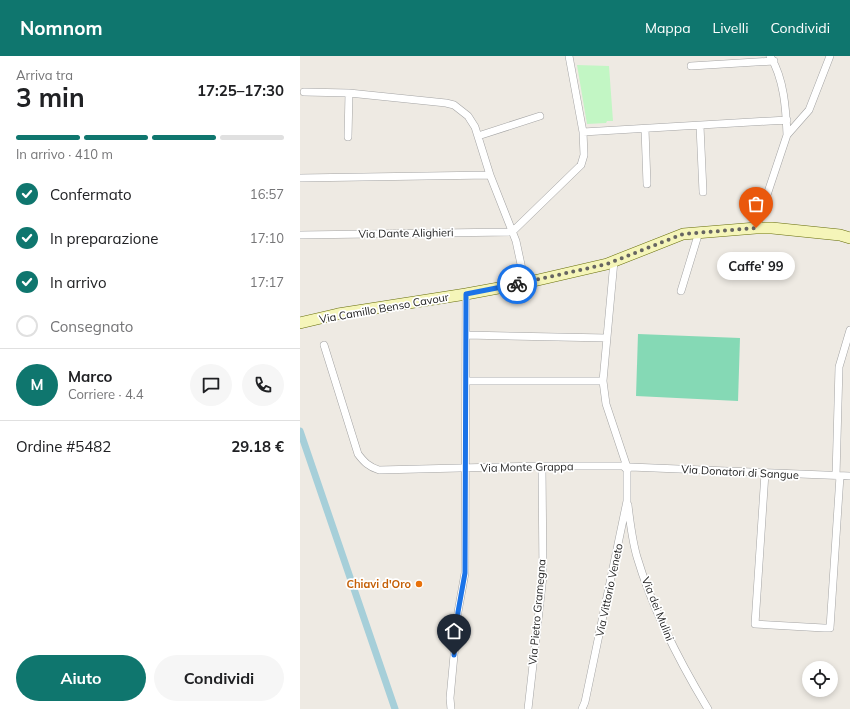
<!DOCTYPE html>
<html lang="it">
<head>
<meta charset="utf-8">
<style>
  :root { --surface:#fff; --page:#f6f6f6; --text:#202124; --muted:#757577; --line:#e0e0e0; --accent:#0f766e }
  body { margin:0; font-family:Mulish,sans-serif; background:var(--page); color:var(--text); height:100vh; display:flex; flex-direction:column; font-size:15px; white-space:nowrap }
  * { box-sizing:border-box; margin:0 }
  p { font-size:13px; color:var(--muted) }
  .icon { flex:none; width:22px; height:22px; fill:none; stroke:currentColor; stroke-width:2; stroke-linecap:round; stroke-linejoin:round }
  .map { position:relative; flex:1; overflow:hidden }
  .side { display:flex; flex-direction:column; background:var(--surface); width:300px }
  .side>* { flex:none }
  .fabs { position:absolute; left:502px; top:605px; display:grid; gap:8px }
  .fabs a { display:grid; place-items:center; width:36px; height:36px; border-radius:50%; background:var(--surface); box-shadow:0 2px 6px #0003; font-size:20px }
  .pin { position:absolute; display:grid; place-items:center; width:34px; height:34px; color:#fff; margin:-41px -17px; border-radius:50% 50% 50% 0; rotate:-45deg; box-shadow:0 0 4px #0007 }
  .pin .icon { rotate:45deg }
  .courier { position:absolute; display:grid; place-items:center; width:40px; height:40px; margin:-20px; border:3px solid #1a73e8; border-radius:50%; background:#fff; color:#222; box-shadow:0 1px 5px #0007 }
  .bubble { position:absolute; height:28px; border-radius:14px; background:var(--surface); box-shadow:0 2px 6px #0003; font-size:13px; font-weight:700; line-height:28px; text-align:center }
  .headline em { font-style:normal; font-weight:700 }
  .headline div { display:flex; flex-direction:column-reverse }
  .headline { display:flex; align-items:center; justify-content:space-between; height:68px; padding:0 16px }
  h1 { font-size:26px; font-weight:700; line-height:30px }
  .bar { display:grid; grid-template-columns:repeat(4,1fr); gap:6px 4px; align-content:center; height:48px; padding:0 16px }
  .bar i { height:5px; border-radius:3px; background:var(--line) }
  .bar .current { background:var(--accent) }
  .bar p { grid-column:span 4 }
  .line { display:flex; align-items:center; gap:10px; padding:0 16px; border-top:1px solid var(--line) }
  .line div { flex:1 }
  .round { display:grid; place-items:center; flex:none; width:42px; height:42px; border-radius:21px; background:var(--page) }
  ol { padding:0 16px; list-style:none }
  li { display:flex; align-items:center; gap:12px; height:44px }
  li p { margin-inline-start:auto }
  li .icon { padding:4px; border-radius:50%; background:var(--accent); color:#fff; stroke-width:4 }
  li:last-child { color:var(--muted) }
  li i { width:22px; height:22px; border:2px solid var(--line); border-radius:50% }
  .cta { display:flex; gap:8px; margin-top:auto; padding:8px 16px }
  .cta a { flex:1; height:46px; border-radius:24px; background:var(--accent); color:#fff; font-size:16px; font-weight:700; line-height:46px; text-align:center }
  .cta a+a { background:var(--page); color:var(--text) }
  header { display:flex; align-items:center; gap:24px; box-sizing:border-box; height:56px; padding:0 20px; background:var(--accent); color:#fff }
  header strong { font-size:19px }
  nav { display:flex; gap:22px; margin-inline-start:auto; font-size:14px }
  main { display:flex; flex:1; min-height:0 }
  .map>svg:first-child { display:block }
  .park { fill:#c2f6c4 }
  .pitch { fill:#85d9b5 }
  .lines { fill:none; stroke-linecap:round; stroke-linejoin:round }
  .canal { stroke:#a6cfd9; stroke-width:7 }
  .street-casing { stroke:#a4a4a4; stroke-width:8 }
  .secondary-casing { stroke:#666d0b; stroke-width:12 }
  .street { stroke:#fff; stroke-width:7 }
  .secondary { stroke:#f5f5b9; stroke-width:11 }
  .done { stroke:#666562; stroke-width:4; stroke-dasharray:0 7.2 }
  .route { stroke:#1a73e8; stroke-width:5 }
  .food-dot { fill:#e8710a; stroke:#fff; stroke-width:1.5 }
  .labels { text-anchor:middle; dominant-baseline:central; stroke-width:3.5; stroke-linejoin:round; paint-order:stroke }
  .street-label { font-size:11px; fill:#1d1d1d; stroke:#fff }
  .food-label { font-size:11px; font-weight:bold; fill:#c56008; stroke:#fff; text-anchor:end }
</style>
</head>
<body>
<header>
<strong>Nomnom</strong>
<nav><a>Mappa</a><a>Livelli</a><a>Condividi</a></nav>
</header>
<main>
<section class="side">
<div class="headline"><div><h1>3 min</h1><p>Arriva tra</p></div><em>17:25–17:30</em></div>
<div class="bar"><i class="current"></i><i class="current"></i><i class="current"></i><i></i><p>In arrivo · 410 m</p></div>
<ol>
<li><svg class="icon" aria-label="check" viewBox="0 0 24 24"><path d="M5 12l5 5 9-10"/></svg>Confermato<p>16:57</p></li>
<li><svg class="icon" aria-label="check" viewBox="0 0 24 24"><path d="M5 12l5 5 9-10"/></svg>In preparazione<p>17:10</p></li>
<li><svg class="icon" aria-label="check" viewBox="0 0 24 24"><path d="M5 12l5 5 9-10"/></svg>In arrivo<p>17:17</p></li>
<li><i></i>Consegnato</li>
</ol>
<div class="line" style="height:72px"><b class="round" style="background:var(--accent);color:#fff">M</b><div><b>Marco</b><p>Corriere · 4.4</p></div><a class="round"><svg class="icon" aria-label="chat" viewBox="0 0 24 24"><path d="M4 5h16v11H9l-5 4z"/></svg></a><a class="round"><svg class="icon" aria-label="phone" viewBox="0 0 24 24"><path d="M5 4h4l2 5-3 2q2 4 5 5l2-3 5 2v4C11 20 4 13 5 4z"/></svg></a></div>
<div class="line" style="height:52px"><div>Ordine #5482</div><b>29.18 €</b></div>
<div class="cta"><a>Aiuto</a><a>Condividi</a></div>
</section>
<div class="map">
<svg width="550" height="653" viewBox="0 0 550 653">
  <rect width="100%" height="100%" fill="#eeeae3"/>
  <!-- park -->
  <path class="park" d="M 277,9 L 309,10 L 313,65 L 307,65 L 306,67 L 287,68 Z"/>
  <!-- pitch -->
  <path class="pitch" d="M 338,278 L 440,282 L 438,345 L 336,340 Z"/>
  <g class="lines">
    <!-- canal -->
    <path class="canal" d="M 0,375 L 95,653"/>
    <!-- street casing -->
    <g class="street-casing">
      <path id="street" d="M 470,0 C 484,22 486,53 487,79
        M 391,10 L 474,5
        M 4,36 L 49,37 L 146,47 L 154,49 L 168,60 L 175,71 L 190,119 L 216,185 L 225,227
        M 400,70 L 403,136
        M 345,73 L 347,128
        M 283,76 L 487,64
        M 178,80 L 240,60
        M 48,81 L 49,37
        M 0,122 L 190,119
        M 456,172 L 487,79 L 509,54 L 530,0
        M 0,179 L 212,176 L 281,109 L 284,99 L 283,76 L 269,0
        M 314,205 L 303,325 L 306,348 L 326,408 L 324,410 L 325,412 L 328,413 L 330,411 L 550,420
        M 381,235 L 399,176
        M 166,279 L 307,282
        M 24,289 L 58,398 C 64,406 69,411 79,414 L 242,410 L 324,410
        M 166,325 L 303,325
        M 465,417 L 455,568 L 524,572 L 530,572 L 540,420
        M 536,420 L 539,311 L 550,274
        M 328,449 C 330,466 332,484 337,501 C 353,555 379,605 408,653
        M 151,653 L 150,642 L 158,556 L 165,517 L 166,238
        M 228,653 L 243,520 L 242,410
        M 282,653 L 285,646 L 327,445 L 327,413"/>
    </g>
    <!-- secondary casing -->
    <g class="secondary-casing">
      <path id="secondary" d="M 0,267 L 38,258 L 166,238 L 225,227 L 307,208 L 383,178 L 456,172 L 472,172 L 540,179 L 550,182"/>
    </g>
    <!-- street -->
    <use href="#street" class="street"/>
    <!-- secondary -->
    <use href="#secondary" class="secondary"/>
  </g>
  <g class="lines">
    <!-- done -->
    <path class="done" d="M 217,228 L 307,208 L 383,178 L 456,172"/>
    <!-- route -->
    <path class="route" d="M 154,599 L 158,556 L 165,517 L 166,238 L 217,228"/>
  </g>
  <!-- markers -->
  <circle class="food-dot" cx="119" cy="528" r="4"/>
  <g class="labels">
    <!-- street labels -->
    <g class="street-label">
      <text transform="translate(106 177) rotate(-1)">Via Dante Alighieri</text>
      <text transform="translate(84 252) rotate(-10)">Via Camillo Benso Cavour</text>
      <text transform="translate(227 411) rotate(-1)">Via Monte Grappa</text>
      <text transform="translate(440 416) rotate(3)">Via Donatori di Sangue</text>
      <text transform="translate(309 534) rotate(-78)">Via Vittorio Veneto</text>
      <text transform="translate(358 553) rotate(68)">Via dei Mulini</text>
      <text transform="translate(237 556) rotate(-85)">Via Pietro Gramegna</text>
    </g>
    <!-- food labels -->
    <g class="food-label">
      <text x="111" y="528">Chiavi d'Oro</text>
    </g>
  </g>
</svg>
<div class="fabs">
<a><svg class="icon" aria-label="locate" viewBox="0 0 24 24"><circle cx="12" cy="12" r="6"/><path d="M12 2v4M12 18v4M2 12h4M18 12h4"/></svg></a>
</div>
<div class="pin" style="left:456px;top:172px;background:#ea580c"><svg class="icon" aria-label="bag" viewBox="0 0 24 24"><path d="M5 8h14l-1 12H6zM9 8a3 3 0 0 1 6 0"/></svg></div>
<div class="pin" style="left:154px;top:599px;background:#1f2937"><svg class="icon" aria-label="home" viewBox="0 0 24 24"><path d="M3 11l9-7 9 7M6 9v11h12V9"/></svg></div>
<div class="courier" style="left:217px;top:228px"><svg class="icon" aria-label="bike" viewBox="0 0 24 24"><circle cx="6" cy="16" r="4"/><circle cx="18" cy="16" r="4"/><path d="M6 16l4-8h5l3 8M10 8l3 8H6M13 5h3"/></svg></div>
<div class="bubble" style="left:417px;top:196px;width:78px">Caffe' 99</div>
</div>
</main>
</body>
</html>
